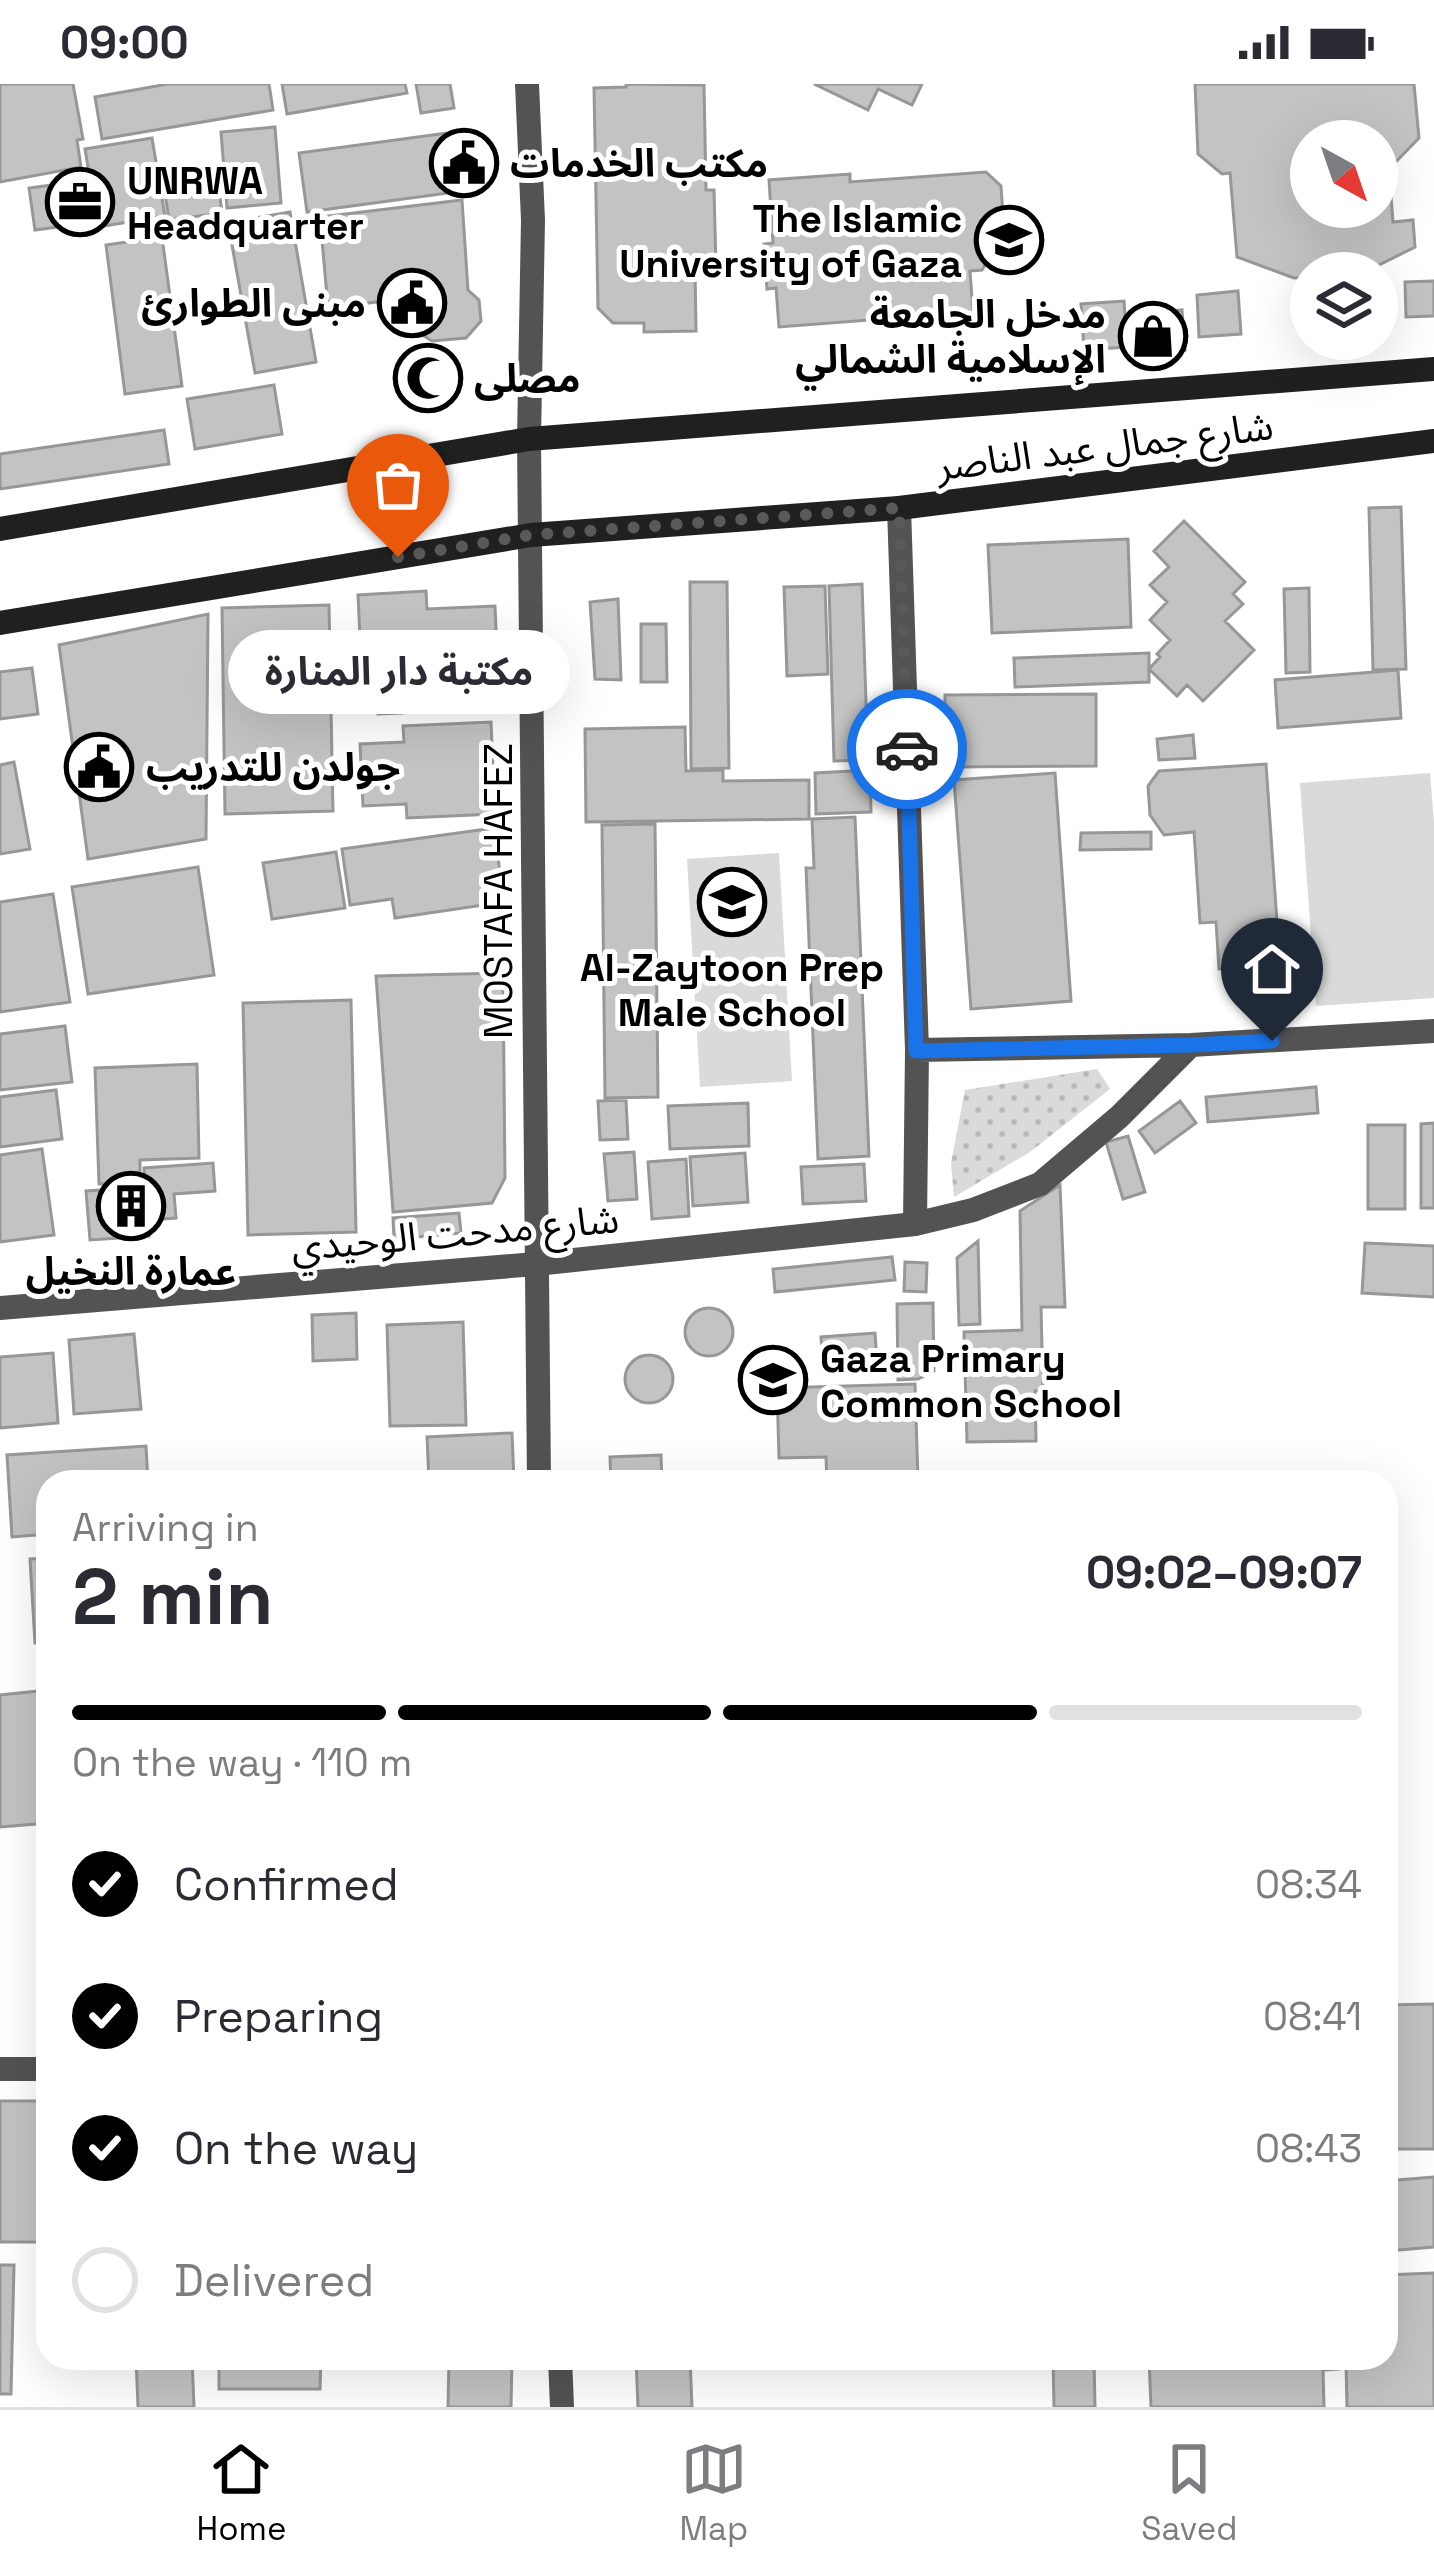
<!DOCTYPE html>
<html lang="en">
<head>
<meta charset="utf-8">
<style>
  :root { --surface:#fff; --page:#f7f7f7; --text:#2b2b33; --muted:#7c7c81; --line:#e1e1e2; --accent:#000 }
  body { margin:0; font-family:"Space Grotesk","Noto Sans Arabic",sans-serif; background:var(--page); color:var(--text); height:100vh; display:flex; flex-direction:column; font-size:45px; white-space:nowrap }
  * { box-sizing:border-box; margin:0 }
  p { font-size:39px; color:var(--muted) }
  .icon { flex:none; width:66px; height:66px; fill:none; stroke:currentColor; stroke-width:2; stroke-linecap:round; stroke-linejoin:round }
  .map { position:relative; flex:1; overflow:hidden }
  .drawer { position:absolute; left:36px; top:1386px; width:1362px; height:900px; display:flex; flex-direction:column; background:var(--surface); border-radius:36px; box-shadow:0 12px 48px #0002 }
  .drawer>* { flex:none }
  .needle { width:78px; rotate:140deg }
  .fabs { position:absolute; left:1290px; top:36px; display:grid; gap:24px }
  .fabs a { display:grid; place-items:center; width:108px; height:108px; border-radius:50%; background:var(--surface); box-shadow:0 12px 48px #0002; font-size:60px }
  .pin { position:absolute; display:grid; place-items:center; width:102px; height:102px; color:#fff; margin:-123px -51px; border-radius:50% 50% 50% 0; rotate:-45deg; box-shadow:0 0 12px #0007 }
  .pin .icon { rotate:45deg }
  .courier { position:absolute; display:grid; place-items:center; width:120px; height:120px; margin:-60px; border:9px solid #1a73e8; border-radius:50%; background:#fff; color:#222; box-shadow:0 3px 15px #0007 }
  .bubble { position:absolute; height:84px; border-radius:42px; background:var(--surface); box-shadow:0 12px 48px #0002; font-size:39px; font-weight:700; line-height:84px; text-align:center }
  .summary em { font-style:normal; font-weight:700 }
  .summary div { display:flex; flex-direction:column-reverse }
  .summary { display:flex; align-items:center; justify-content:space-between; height:204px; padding:0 36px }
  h1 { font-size:78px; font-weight:700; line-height:90px }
  .bar { display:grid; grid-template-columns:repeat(4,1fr); gap:18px 12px; align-content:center; height:144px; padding:0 36px }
  .bar i { height:15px; border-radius:9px; background:var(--line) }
  .bar .on { background:var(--accent) }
  .bar p { grid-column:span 4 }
  ol { padding:0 36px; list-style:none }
  li { display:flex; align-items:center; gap:36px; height:132px }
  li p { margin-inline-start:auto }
  li .icon { padding:12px; border-radius:50%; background:var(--accent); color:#fff; stroke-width:4 }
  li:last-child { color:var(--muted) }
  li i { width:66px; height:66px; border:6px solid var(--line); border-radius:50% }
  .status { display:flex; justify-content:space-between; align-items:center; height:84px; padding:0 60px; background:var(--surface); direction:ltr }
  .status svg { height:33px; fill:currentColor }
  .menu { display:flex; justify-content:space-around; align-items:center; height:168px; border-top:3px solid var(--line); background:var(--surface); font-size:33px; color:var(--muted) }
  .menu a { display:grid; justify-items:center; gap:6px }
  .menu .on { color:var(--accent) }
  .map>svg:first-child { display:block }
  .grass { fill:url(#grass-dots) }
  .pitch { fill:#dadada }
  .building { fill:#c3c3c3; stroke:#979797; stroke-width:3; fill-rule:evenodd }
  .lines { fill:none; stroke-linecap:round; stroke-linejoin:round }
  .minor { stroke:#535353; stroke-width:24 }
  .secondary { stroke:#202020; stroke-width:24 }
  .done { stroke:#595959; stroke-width:12; stroke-dasharray:0 21.6 }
  .route { stroke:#1a73e8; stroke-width:15 }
  .labels { text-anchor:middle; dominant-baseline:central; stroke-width:10; stroke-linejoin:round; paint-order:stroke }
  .poi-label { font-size:39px; font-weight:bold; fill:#000; stroke:#fff; text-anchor:start }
  .street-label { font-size:39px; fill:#000; stroke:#fff }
</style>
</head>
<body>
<div class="status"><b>09:00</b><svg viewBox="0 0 49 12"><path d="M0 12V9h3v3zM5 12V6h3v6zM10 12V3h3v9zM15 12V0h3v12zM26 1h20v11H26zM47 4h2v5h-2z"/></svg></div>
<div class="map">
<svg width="1434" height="2323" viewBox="0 0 1434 2323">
  <defs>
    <pattern id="grass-dots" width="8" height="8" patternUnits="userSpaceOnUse" patternTransform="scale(3)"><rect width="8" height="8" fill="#dadada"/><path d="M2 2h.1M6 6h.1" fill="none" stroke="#b9b9b9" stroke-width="1.8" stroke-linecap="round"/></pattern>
  </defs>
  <rect width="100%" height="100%" fill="#fff"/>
  <!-- grass -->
  <path class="grass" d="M 1097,985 L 1110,1005 L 1030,1068 L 954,1113 L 951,1079 L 965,1006 Z"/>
  <!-- pitch -->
  <path class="pitch" d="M 1430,689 L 1434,738 L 1434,914 L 1316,922 L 1300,699 Z
    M 779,769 L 792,997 L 700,1003 L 687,775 Z"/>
  <!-- building -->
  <path class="building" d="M 0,0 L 73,0 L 83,55 L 77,56 L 81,83 L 0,98 Z
    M 168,0 L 269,0 L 273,26 L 102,55 L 95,13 Z
    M 282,0 L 405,0 L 407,9 L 287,30 Z
    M 416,0 L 450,0 L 454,24 L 421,29 Z
    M 626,0 L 704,1 L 706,106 L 714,106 L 716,182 L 695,182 L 696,247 L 644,248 L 644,239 L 613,239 L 598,224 L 594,4 L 626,3 Z
    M 814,0 L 922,0 L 912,21 L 878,5 L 868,26 Z
    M 1195,0 L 1414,0 L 1419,54 L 1389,85 L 1393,138 L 1413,136 L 1415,163 L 1363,189 L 1311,189 L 1311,193 L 1294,194 L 1237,173 L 1230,89 L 1222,90 L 1198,70 ZM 1311,57 L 1377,57 L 1377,123 L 1311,123 Z
    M 275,43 L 281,119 L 227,124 L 221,48 Z
    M 455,48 L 463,107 L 307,128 L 299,69 Z
    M 152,54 L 165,132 L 98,143 L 85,65 Z
    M 216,83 L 222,129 L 169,136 L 162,90 Z
    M 986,88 L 1001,102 L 1003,132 L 991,148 L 992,170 L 982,186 L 970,187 L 973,228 L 779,243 L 776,204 L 767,205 L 764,160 L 773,159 L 769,96 L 850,90 L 850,98 Z
    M 82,97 L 88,139 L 35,146 L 29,104 Z
    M 462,116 L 468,206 L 479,216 L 481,237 L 466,254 L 432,257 L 413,245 L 410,228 L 417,213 L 328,224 L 320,133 Z
    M 290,128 L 316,278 L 255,289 L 228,139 Z
    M 162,153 L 182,302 L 125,310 L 106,161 Z
    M 1434,197 L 1434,232 L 1406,233 L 1405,198 Z
    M 1238,207 L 1241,250 L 1199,253 L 1197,211 Z
    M 1124,217 L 1127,263 L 1084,266 L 1081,220 Z
    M 1182,226 L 1185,266 L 1128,270 L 1126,231 Z
    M 274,301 L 282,350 L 195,365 L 187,315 Z
    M 164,346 L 169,380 L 0,405 L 0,370 Z
    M 1401,423 L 1406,585 L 1373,586 L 1369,424 Z
    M 1184,437 L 1245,498 L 1233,510 L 1243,520 L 1225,537 L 1254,566 L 1203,617 L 1187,601 L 1177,612 L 1149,585 L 1160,573 L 1157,570 L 1170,556 L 1150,536 L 1167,518 L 1150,501 L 1169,483 L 1154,467 Z
    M 1128,455 L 1131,543 L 992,549 L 988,461 Z
    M 690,498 L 727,498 L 729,684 L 691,685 Z
    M 862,500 L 868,676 L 834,677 L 829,502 Z
    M 825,502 L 828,590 L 787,592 L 784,503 Z
    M 1309,504 L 1310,588 L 1286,589 L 1284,505 Z
    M 426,507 L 427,525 L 495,522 L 498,591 L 362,597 L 358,511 Z
    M 618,515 L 621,596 L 595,595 L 590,518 Z
    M 329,521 L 333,727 L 225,730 L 222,524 Z
    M 208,530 L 206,755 L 88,775 L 59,561 Z
    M 641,540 L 666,540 L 667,598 L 641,598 Z
    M 1149,569 L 1149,598 L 1015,603 L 1014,574 Z
    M 32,584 L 38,630 L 0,635 L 0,588 Z
    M 1398,586 L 1401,634 L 1278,644 L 1275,596 Z
    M 401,608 L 402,629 L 378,630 L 377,610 Z
    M 1096,610 L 1096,682 L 945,683 L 945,611 Z
    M 491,638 L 495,730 L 407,734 L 406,720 L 363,722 L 360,660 L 404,658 L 403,642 Z
    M 685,643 L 686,687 L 723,686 L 723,697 L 809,696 L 809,735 L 586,738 L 585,645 Z
    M 1193,651 L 1195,674 L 1159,676 L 1157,655 Z
    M 14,678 L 30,765 L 0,770 L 0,681 Z
    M 1266,680 L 1280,881 L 1219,885 L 1216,838 L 1200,839 L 1194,748 L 1164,751 L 1150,731 L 1148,702 L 1159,687 Z
    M 870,686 L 871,728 L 816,730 L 815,689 Z
    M 1055,689 L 1071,917 L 971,925 L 954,696 Z
    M 855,733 L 869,1072 L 818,1075 L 806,784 L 814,784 L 812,735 Z
    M 655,740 L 658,1013 L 605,1014 L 602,741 Z
    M 494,744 L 504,818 L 395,834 L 392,815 L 350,821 L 342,765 Z
    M 1151,748 L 1151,765 L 1080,766 L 1081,749 Z
    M 336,768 L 345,824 L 272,835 L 263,779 Z
    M 198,783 L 214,891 L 88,910 L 72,803 Z
    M 53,810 L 70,918 L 0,928 L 0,818 Z
    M 1288,885 L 1290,917 L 1272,919 L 1270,886 Z
    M 503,889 L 505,1094 L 492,1119 L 393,1128 L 376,892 Z
    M 351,916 L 356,1148 L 248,1151 L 243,919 Z
    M 65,942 L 72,998 L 0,1006 L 0,950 Z
    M 197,980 L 199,1074 L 140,1076 L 140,1098 L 99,1100 L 95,984 Z
    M 1316,1003 L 1318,1029 L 1208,1038 L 1206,1013 Z
    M 56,1006 L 62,1055 L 0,1063 L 0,1013 Z
    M 626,1016 L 628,1055 L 600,1056 L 598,1017 Z
    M 1180,1017 L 1196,1039 L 1155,1069 L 1139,1047 Z
    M 748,1019 L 749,1062 L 670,1065 L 668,1022 Z
    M 1434,1039 L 1434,1124 L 1421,1124 L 1421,1040 Z
    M 1368,1041 L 1405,1041 L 1405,1125 L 1368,1125 Z
    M 1128,1052 L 1145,1108 L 1123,1115 L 1106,1058 Z
    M 42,1065 L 54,1151 L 0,1158 L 0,1071 Z
    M 634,1068 L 637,1115 L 608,1117 L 604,1070 Z
    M 745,1069 L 748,1118 L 693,1122 L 690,1073 Z
    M 686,1075 L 689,1132 L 652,1135 L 648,1078 Z
    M 213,1079 L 215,1107 L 174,1110 L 176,1134 L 148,1136 L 149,1152 L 90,1156 L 86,1107 L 145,1103 L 144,1084 Z
    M 864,1080 L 866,1117 L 803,1120 L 801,1083 Z
    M 1060,1101 L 1065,1223 L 1041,1223 L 1043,1306 L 1035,1307 L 1036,1357 L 967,1358 L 964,1248 L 1022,1246 L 1020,1127 Z
    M 459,1129 L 461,1149 L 394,1155 L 393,1134 Z
    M 978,1157 L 980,1240 L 959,1241 L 957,1174 Z
    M 1365,1159 L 1434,1162 L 1434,1213 L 1362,1209 Z
    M 892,1173 L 895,1196 L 775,1208 L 773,1185 Z
    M 905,1178 L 927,1179 L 926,1208 L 904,1207 Z
    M 933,1219 L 934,1287 L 918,1295 L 898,1296 L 897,1220 Z
    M685 1248a24 24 0 1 1 48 0a24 24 0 1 1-48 0Z
    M 356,1229 L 357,1275 L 313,1277 L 312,1231 Z
    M 463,1238 L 466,1341 L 390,1342 L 387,1241 Z
    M 875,1249 L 877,1279 L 823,1284 L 821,1253 Z
    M 134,1250 L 141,1325 L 74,1330 L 69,1256 Z
    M 53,1269 L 58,1339 L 0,1344 L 0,1273 Z
    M625 1295a24 24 0 1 1 48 0a24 24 0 1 1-48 0Z
    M 915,1300 L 918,1398 L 827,1398 L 826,1373 L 779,1374 L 777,1304 Z
    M 512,1349 L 514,1398 L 429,1398 L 427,1353 Z
    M 146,1362 L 148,1398 L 48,1398 L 48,1450 L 12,1453 L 7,1371 Z
    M 661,1371 L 662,1398 L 611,1398 L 610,1373 Z
    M 1121,1389 L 1121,1398 L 993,1398 L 993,1390 Z
    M 48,1474 L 48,1559 L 35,1559 L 30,1475 Z
    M 39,1607 L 48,1697 L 48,1739 L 0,1743 L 0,1611 Z
    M 41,1808 L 48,1808 L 48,1881 L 43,1881 Z
    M 1434,1920 L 1434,2065 L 1388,2065 L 1387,1921 Z
    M 0,2017 L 48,2017 L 48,2260 L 43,2260 L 43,2158 L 0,2158 Z
    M 1434,2093 L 1434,2163 L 1386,2167 L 1386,2097 Z
    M 0,2181 L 14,2181 L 11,2310 L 0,2310 Z
    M 1434,2189 L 1434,2323 L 1347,2323 L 1346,2279 L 1357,2279 L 1357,2274 L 1386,2274 L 1386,2191 Z
    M 136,2274 L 192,2274 L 194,2323 L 138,2323 Z
    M 219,2274 L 321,2274 L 320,2305 L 219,2305 Z
    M 449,2274 L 512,2274 L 511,2323 L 448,2323 Z
    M 636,2274 L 690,2274 L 692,2323 L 638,2323 Z
    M 1053,2274 L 1094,2274 L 1095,2323 L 1054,2323 Z
    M 1149,2274 L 1337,2274 L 1338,2285 L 1323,2286 L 1324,2323 L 1151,2323 Z"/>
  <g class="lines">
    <!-- minor -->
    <path class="minor" d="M 527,0 L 533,136 L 529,355 L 539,1398
      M 899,424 L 917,966 L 915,1140
      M 917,966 L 1191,961 L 1434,947
      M 0,1224 L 536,1180 L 915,1140 L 973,1126 L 1040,1100 L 1119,1033 L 1191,961
      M 0,1985 L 48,1985
      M 560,2274 L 562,2323"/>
    <!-- secondary -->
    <path class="secondary" d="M 0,445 L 529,355 L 1434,285
      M 0,539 L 531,451 L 899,424 L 1434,357"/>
  </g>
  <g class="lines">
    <!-- done -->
    <path class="done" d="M 398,473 L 531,451 L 899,424 L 907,665"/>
    <!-- route -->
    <path class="route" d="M 907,665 L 916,967 L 1191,961 L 1272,957"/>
  </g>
  <!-- icons -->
  <defs>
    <g id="civic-ring" transform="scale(3.45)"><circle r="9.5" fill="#fff" stroke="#000" stroke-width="1.5"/><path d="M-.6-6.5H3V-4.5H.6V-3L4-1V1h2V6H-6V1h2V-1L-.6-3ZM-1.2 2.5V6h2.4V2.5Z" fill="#000"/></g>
    <g id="office-ring" transform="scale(3.45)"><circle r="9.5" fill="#fff" stroke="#000" stroke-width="1.5"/><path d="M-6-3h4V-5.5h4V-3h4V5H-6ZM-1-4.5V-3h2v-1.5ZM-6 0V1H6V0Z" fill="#000"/></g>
    <g id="university-ring" transform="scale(3.45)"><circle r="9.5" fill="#fff" stroke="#000" stroke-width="1.5"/><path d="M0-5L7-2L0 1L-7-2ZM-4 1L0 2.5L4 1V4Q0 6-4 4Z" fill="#000"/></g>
    <g id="shop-ring" transform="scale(3.45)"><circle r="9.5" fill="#fff" stroke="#000" stroke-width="1.5"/><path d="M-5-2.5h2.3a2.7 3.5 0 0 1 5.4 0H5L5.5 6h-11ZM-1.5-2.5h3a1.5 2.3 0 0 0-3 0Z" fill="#000"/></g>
    <g id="mosque-ring" transform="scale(3.45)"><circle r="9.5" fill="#fff" stroke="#000" stroke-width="1.5"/><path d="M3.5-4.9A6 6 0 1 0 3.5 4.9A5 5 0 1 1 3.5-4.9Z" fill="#000"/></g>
    <g id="school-ring" transform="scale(3.45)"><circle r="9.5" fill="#fff" stroke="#000" stroke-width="1.5"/><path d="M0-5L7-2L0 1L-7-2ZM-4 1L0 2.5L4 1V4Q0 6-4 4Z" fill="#000"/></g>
    <g id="building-ring" transform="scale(3.45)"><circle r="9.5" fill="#fff" stroke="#000" stroke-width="1.5"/><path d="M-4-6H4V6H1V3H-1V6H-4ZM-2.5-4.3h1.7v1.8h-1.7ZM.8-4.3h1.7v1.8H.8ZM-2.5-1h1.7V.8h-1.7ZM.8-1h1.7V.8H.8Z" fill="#000"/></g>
  </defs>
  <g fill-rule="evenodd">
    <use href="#civic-ring" x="464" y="79"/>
    <use href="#office-ring" x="80" y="118"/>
    <use href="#university-ring" x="1009" y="156"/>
    <use href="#civic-ring" x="412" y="219"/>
    <use href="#shop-ring" x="1153" y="252"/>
    <use href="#mosque-ring" x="428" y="294"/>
    <use href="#civic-ring" x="99" y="683"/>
    <use href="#school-ring" x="732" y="818"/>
    <use href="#building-ring" x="131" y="1122"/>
    <use href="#school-ring" x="773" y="1296"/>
  </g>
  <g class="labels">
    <!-- poi labels -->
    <g class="poi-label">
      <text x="510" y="79">مكتب الخدمات</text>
      <text x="127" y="96">UNRWA<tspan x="127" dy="45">Headquarter</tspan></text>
      <text x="962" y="134" text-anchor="end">The Islamic<tspan x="962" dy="45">University of Gaza</tspan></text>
      <text x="366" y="219" text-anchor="end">مبنى الطوارئ</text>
      <text x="1106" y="230" text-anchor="end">مدخل الجامعة<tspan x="1106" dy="45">الإسلامية الشمالي</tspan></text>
      <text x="474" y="294">مصلى</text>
      <text x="146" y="683">جولدن للتدريب</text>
      <text x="732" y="883" text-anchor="middle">Al-Zaytoon Prep<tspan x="732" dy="45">Male School</tspan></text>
      <text x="131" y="1187" text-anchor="middle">عمارة النخيل</text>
      <text x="820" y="1274">Gaza Primary<tspan x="820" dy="45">Common School</tspan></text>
    </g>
    <!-- street labels -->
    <g class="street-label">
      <text transform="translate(1105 362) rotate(-7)">شارع جمال عبد الناصر</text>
      <text transform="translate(498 807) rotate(-90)">MOSTAFA HAFEZ</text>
      <text transform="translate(455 1149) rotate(-5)">شارع مدحت الوحيدي</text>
    </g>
  </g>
</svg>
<div class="fabs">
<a><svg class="needle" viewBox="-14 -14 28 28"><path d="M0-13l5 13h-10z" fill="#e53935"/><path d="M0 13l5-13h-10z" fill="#7c7c81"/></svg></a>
<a><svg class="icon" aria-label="layers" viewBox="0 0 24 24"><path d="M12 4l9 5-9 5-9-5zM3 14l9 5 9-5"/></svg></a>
</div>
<div class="pin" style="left:398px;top:473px;background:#ea580c"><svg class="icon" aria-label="bag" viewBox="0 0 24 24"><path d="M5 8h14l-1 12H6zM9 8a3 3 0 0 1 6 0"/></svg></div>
<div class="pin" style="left:1272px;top:957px;background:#1f2937"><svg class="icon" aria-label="home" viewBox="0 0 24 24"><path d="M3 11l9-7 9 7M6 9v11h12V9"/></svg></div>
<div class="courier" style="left:907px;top:665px"><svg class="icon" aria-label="car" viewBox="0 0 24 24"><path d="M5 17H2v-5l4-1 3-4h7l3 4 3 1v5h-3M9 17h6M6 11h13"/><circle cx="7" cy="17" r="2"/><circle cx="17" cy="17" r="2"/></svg></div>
<div class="bubble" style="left:228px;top:546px;width:342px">مكتبة دار المنارة</div>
<section class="drawer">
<div class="summary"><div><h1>2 min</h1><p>Arriving in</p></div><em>09:02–09:07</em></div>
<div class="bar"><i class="on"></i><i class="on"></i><i class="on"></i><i></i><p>On the way · 110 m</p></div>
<ol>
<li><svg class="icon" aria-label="check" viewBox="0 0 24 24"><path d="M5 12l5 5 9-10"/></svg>Confirmed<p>08:34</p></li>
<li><svg class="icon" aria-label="check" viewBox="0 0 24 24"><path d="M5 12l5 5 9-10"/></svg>Preparing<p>08:41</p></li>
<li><svg class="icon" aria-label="check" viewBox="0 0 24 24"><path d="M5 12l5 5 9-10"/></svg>On the way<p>08:43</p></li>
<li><i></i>Delivered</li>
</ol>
</section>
</div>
<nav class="menu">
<a class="on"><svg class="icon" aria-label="home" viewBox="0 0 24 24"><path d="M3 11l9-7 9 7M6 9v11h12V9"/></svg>Home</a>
<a><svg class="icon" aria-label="map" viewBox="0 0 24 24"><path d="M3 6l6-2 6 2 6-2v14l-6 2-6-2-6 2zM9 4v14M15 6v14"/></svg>Map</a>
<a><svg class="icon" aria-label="saved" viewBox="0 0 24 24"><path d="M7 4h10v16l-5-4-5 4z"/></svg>Saved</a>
</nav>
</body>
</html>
